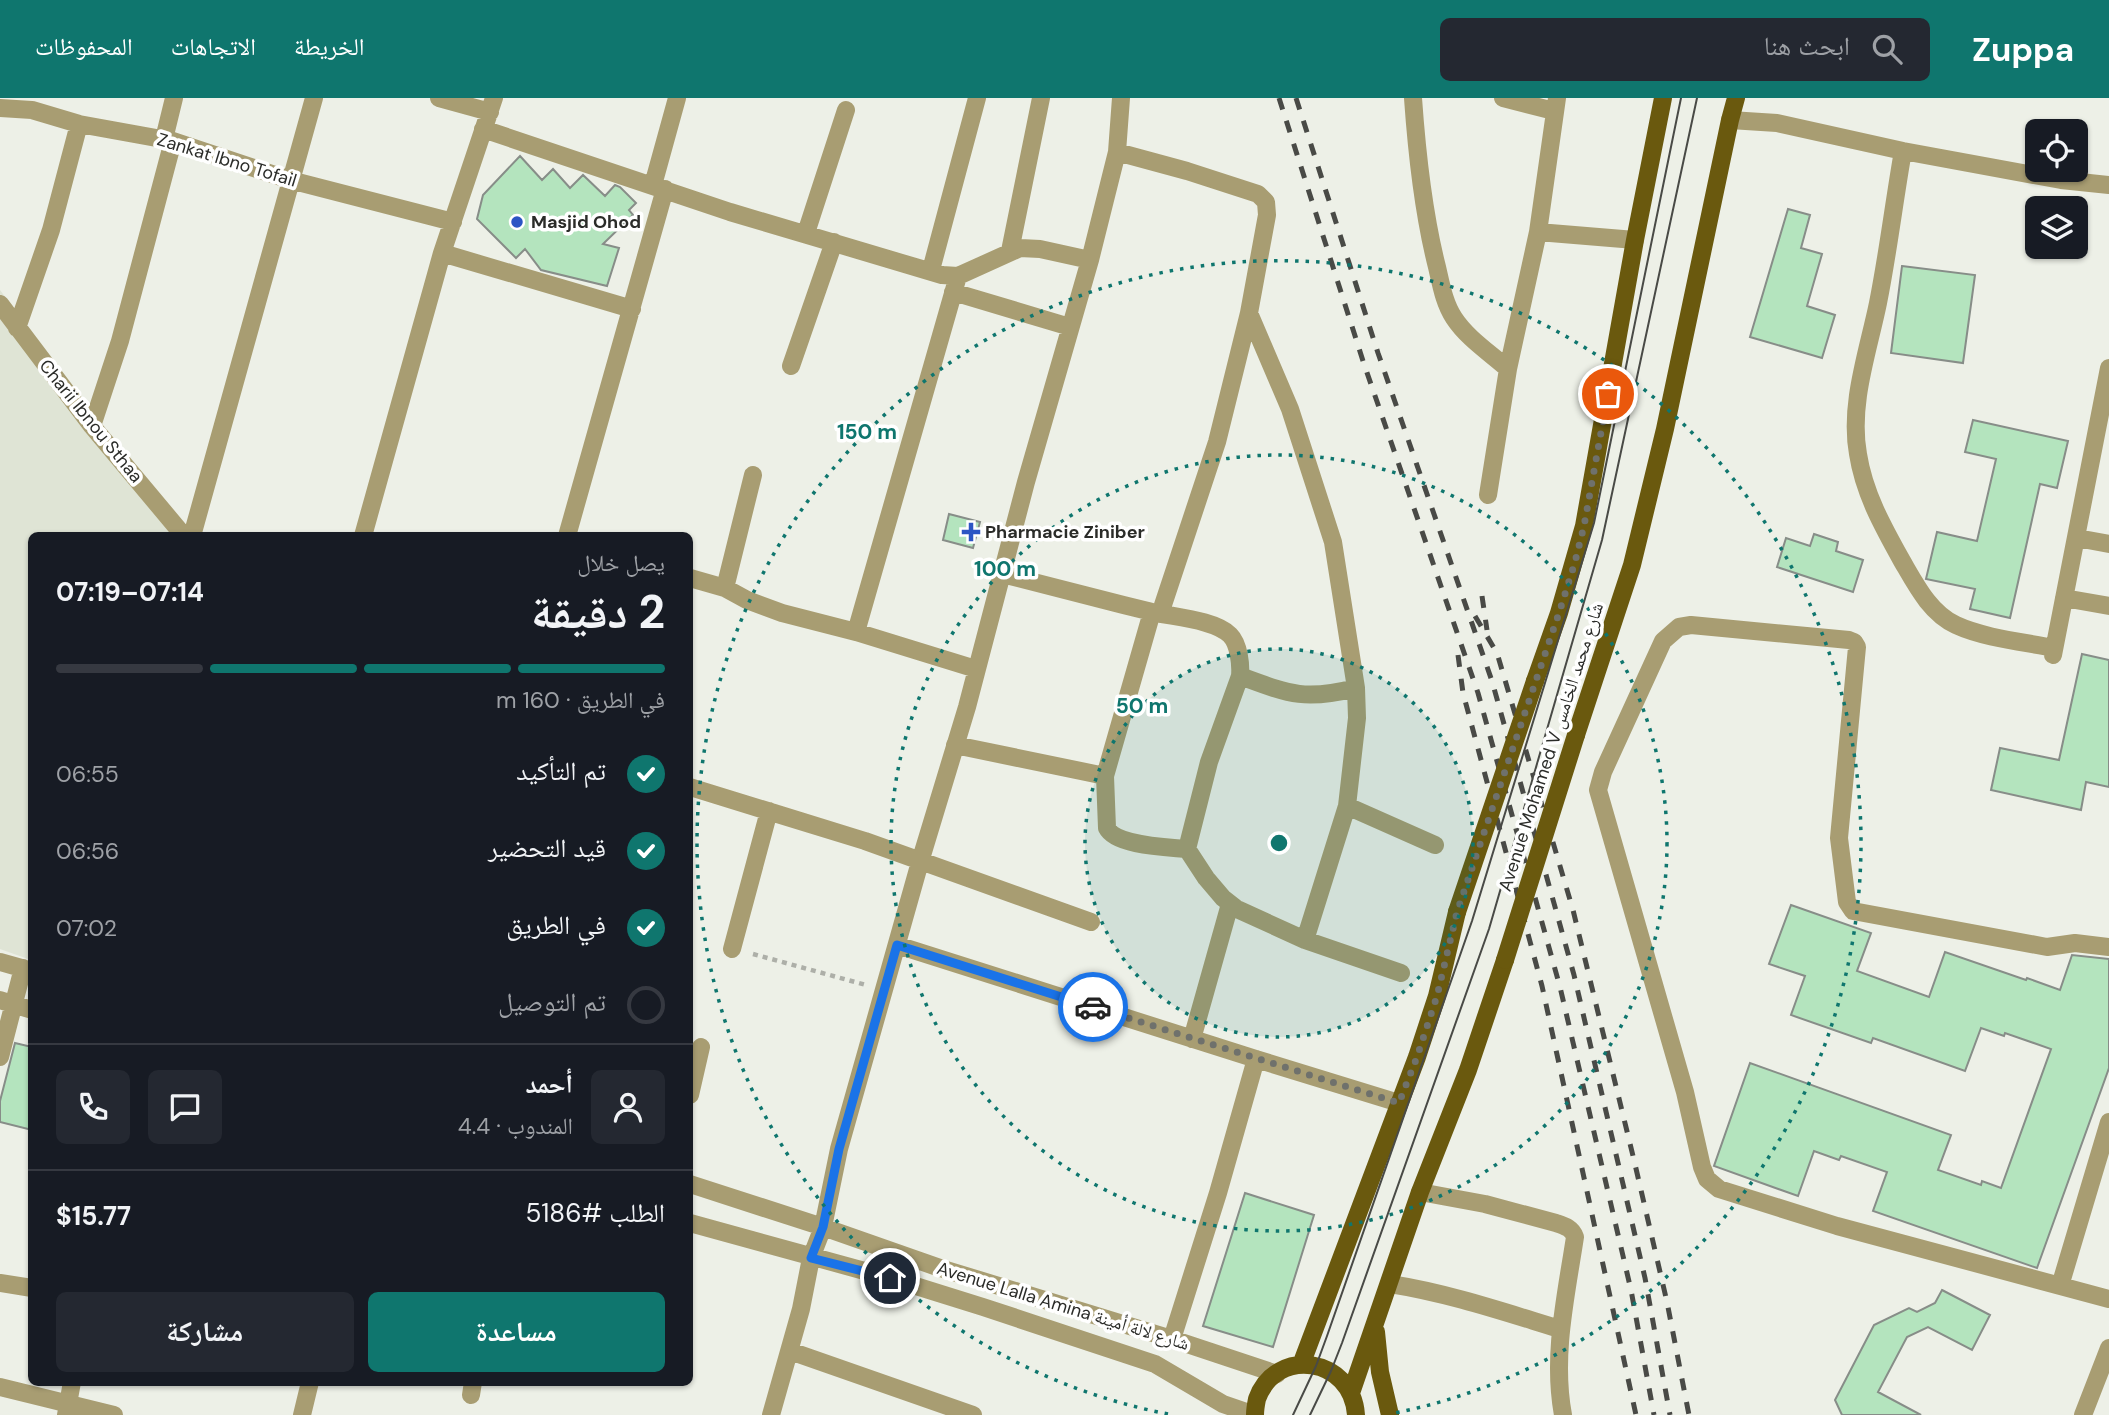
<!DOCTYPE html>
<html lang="ar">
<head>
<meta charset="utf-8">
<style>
  :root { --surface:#171b24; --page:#242831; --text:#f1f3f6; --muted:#9ea1a6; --line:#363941; --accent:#0f766e }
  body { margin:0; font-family:"DM Sans","Noto Naskh Arabic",sans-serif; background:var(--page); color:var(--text); direction:rtl; height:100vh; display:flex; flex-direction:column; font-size:26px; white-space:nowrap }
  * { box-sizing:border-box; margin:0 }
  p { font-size:23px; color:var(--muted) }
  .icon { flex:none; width:38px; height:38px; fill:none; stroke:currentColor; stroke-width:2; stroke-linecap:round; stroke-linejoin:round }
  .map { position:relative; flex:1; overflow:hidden; direction:ltr }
  .details { position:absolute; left:28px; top:434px; width:665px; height:854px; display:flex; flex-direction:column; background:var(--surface); border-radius:10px; box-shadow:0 2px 5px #0004; direction:rtl }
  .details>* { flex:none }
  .fabs { position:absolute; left:2025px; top:21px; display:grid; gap:14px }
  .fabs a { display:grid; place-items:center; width:63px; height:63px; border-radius:10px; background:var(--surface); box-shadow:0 2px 5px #0004; font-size:35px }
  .pin { position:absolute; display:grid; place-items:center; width:60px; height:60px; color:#fff; margin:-30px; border:4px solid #fff; border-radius:50%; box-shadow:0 2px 7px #0007 }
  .courier { position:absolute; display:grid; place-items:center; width:70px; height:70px; margin:-35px; border:5px solid #1a73e8; border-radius:50%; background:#fff; color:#222; box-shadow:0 2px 9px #0007 }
  .overview em { font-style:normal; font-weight:700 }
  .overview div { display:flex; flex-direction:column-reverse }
  .overview { display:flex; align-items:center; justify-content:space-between; height:119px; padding:0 28px }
  h1 { font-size:46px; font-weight:700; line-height:52px }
  .bar { display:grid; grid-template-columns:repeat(4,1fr); gap:10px 7px; align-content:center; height:84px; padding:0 28px }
  .bar i { height:9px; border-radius:5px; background:var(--line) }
  .bar .selected { background:var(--accent) }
  .bar p { grid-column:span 4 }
  .line { display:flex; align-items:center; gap:18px; padding:0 28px; border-top:2px solid var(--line) }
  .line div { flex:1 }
  .round { display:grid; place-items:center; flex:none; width:74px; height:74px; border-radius:10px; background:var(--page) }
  ol { padding:0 28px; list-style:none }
  li { display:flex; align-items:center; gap:21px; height:77px }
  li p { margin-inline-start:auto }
  li .icon { padding:7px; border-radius:50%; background:var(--accent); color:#fff; stroke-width:4 }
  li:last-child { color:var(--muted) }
  li i { width:38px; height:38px; border:4px solid var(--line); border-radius:50% }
  .action { display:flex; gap:14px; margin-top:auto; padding:14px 28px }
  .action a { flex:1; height:80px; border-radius:10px; background:var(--accent); color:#fff; font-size:28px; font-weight:700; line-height:80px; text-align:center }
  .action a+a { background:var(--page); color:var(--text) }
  header { display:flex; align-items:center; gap:42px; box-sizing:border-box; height:98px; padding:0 35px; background:var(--accent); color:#fff }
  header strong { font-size:33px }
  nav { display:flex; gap:38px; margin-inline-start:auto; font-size:24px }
  .search { width:490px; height:63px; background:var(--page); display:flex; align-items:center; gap:18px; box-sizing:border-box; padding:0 24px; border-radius:10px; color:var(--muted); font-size:26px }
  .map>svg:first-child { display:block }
  .built { fill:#dfe4d5 }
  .building { fill:#b4e4be; stroke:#878d88; stroke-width:2 }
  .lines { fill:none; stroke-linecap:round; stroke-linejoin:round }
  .path { stroke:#adafa8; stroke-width:4.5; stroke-dasharray:5 5; stroke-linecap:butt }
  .minor { stroke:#a89d72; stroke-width:18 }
  .major { stroke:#6a590e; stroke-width:18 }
  .tram { stroke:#494a46; stroke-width:2 }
  .rail { stroke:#494a46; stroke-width:5; stroke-dasharray:12 12; stroke-linecap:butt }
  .major-bridge { stroke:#6a590e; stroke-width:18 }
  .done { stroke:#6f716c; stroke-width:7; stroke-dasharray:0 12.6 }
  .route { stroke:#1a73e8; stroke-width:9 }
  .ring { fill:none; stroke:#0f766e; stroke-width:3.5; stroke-dasharray:3.5 7 }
  .poi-dot { fill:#2c55c4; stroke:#fff; stroke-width:2.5 }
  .labels { text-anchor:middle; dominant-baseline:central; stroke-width:7; stroke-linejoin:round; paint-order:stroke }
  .street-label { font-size:18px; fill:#2b2c29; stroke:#fff }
  .poi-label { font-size:18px; font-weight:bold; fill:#2b2c29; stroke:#fff; text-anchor:start }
  .centre { fill:#0f766e; stroke:#fff; stroke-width:3.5 }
  .ring-label { font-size:21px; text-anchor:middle; font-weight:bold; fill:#0f766e; stroke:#fff; stroke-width:7; stroke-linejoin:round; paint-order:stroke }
</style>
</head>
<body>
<header>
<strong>Zuppa</strong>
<div class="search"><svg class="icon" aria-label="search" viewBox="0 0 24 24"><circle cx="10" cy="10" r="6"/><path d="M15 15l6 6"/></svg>ابحث هنا</div>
<nav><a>الخريطة</a><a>الاتجاهات</a><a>المحفوظات</a></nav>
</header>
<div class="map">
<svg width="2109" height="1317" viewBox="0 0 2109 1317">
  <rect width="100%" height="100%" fill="#edf0e7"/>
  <!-- built -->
  <path class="built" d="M 0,192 L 182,437 L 32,438 L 31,862 L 0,851 Z"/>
  <!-- building -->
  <path class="building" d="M 520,58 L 542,82 L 553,71 L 570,90 L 583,77 L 605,98 L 615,87 L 620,89 L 636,105 L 629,112 L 633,117 L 603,146 L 619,150 L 607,188 L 541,172 L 525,151 L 516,160 L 477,121 L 483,97 Z
    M 1788,111 L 1810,117 L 1801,150 L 1822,156 L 1807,208 L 1835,217 L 1822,260 L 1750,239 Z
    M 1902,168 L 1975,177 L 1963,265 L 1891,255 Z
    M 1973,322 L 2068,343 L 2057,390 L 2040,386 L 2010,520 L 1970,511 L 1975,491 L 1926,481 L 1937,434 L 1977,443 L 1996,361 L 1965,354 Z
    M 949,416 L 980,424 L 973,450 L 943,442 Z
    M 1814,436 L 1838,444 L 1836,453 L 1863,462 L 1853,494 L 1777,469 L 1786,440 L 1810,448 Z
    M 2082,556 L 2109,562 L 2109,689 L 2086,684 L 2081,712 L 1991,692 L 2000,650 L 2059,662 Z
    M 1791,807 L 1871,835 L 1857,873 L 1929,899 L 1945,854 L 2026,882 L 2027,880 L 2060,892 L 2072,857 L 2109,861 L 2109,970 L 2037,1170 L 1873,1113 L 1887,1074 L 1841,1058 L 1839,1062 L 1814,1053 L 1798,1098 L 1714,1068 L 1750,965 L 1951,1037 L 1938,1072 L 1981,1087 L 1982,1083 L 2001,1090 L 2051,951 L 2005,935 L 2004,938 L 1981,930 L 1965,973 L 1873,940 L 1871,945 L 1791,917 L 1805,878 L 1769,866 Z
    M 15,945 L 32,949 L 32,1032 L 0,1024 L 0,1003 Z
    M 1245,1095 L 1314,1117 L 1273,1249 L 1203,1228 Z
    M 1942,1192 L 1990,1217 L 1972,1252 L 1928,1229 L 1907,1239 L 1878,1294 L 1921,1317 L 1842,1317 L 1835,1302 L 1874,1227 L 1909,1210 L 1917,1214 L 1935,1205 Z"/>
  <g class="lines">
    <!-- path -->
    <path class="path" d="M 753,856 L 866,887"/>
    <!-- minor -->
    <path class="minor" d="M 439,0 L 490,14
      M 1413,0 C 1417,57 1423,114 1437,169 C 1441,186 1444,205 1454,220 C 1467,240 1490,255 1508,271
      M 1503,0 L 1554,13
      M 0,10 L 32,12 L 79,26 L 173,43 L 290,82 L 453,124
      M 1730,22 L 1777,25 L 1903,53 L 2061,82 L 2109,87
      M 483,31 L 730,114 L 942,177 L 958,178 L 1020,150 L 1040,151 L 1090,162
      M 164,41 L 174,0
      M 1903,53 C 1894,104 1888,155 1878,205 C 1868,254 1849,306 1858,356 C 1864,395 1883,429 1902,463 C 1916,487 1930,515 1956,527 C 1984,540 2024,544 2054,550
      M 1117,54 L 1187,73 L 1258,96 L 1266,104 L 1267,117 L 1249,215 L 1217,344 L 1160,516
      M 653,87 L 677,0
      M 1538,134 L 1635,142
      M 806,135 L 846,12
      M 1010,153 L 1041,0
      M 442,155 L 632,211
      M 931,172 L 977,0
      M 953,194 L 1070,229
      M 0,206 L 92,328 L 184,438
      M 1249,215 L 1290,311 L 1333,444 L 1356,590 L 1357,620 L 1347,708 L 1305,842
      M 17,230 L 51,132 L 79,26
      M 791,268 L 834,144
      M 92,328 L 120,243 L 173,43
      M 1488,397 L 1508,271 L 1538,134 L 1557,0
      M 192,438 L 314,0
      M 363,438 L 442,155 L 494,0
      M 567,438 L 665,91
      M 2077,440 L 2109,446
      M 1002,476 C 1050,488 1099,501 1148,513 C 1170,519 1214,521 1230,537 C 1239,546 1241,567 1240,578 C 1289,596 1304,603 1356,590
      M 690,480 L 725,490 L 747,502 L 782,515 L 856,534 L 976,571
      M 725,490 L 753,377
      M 2064,500 L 2109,508
      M 1152,514 L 1105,678 L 1107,730 C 1116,748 1167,749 1187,751
      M 856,534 L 958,178
      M 2053,557 L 2109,270
      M 1240,578 L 1209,664 L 1187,751 L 1206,780 L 1223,800 L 1237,811 L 1305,842 L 1401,875
      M 955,647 L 1105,678
      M 690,689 L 865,743 L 1091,824
      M 1347,708 L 1435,747
      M 897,847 L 1256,961 L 1399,1005
      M 2109,849 L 2075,845 L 2047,849 L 1853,813 L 1847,804 L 1839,740 L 1857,549 L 1854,544 L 1849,542 L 1691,527 L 1679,529 L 1663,543 L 1603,674 L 1598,692 L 1685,994 L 1702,1069 L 1707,1081 L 1719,1091 L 1837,1128 L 2109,1201
      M 732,851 L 769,713
      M 0,864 L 32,873
      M 0,902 L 32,912
      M 1192,941 L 1230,806
      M 0,959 L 23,870
      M 690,997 L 701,949
      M 690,1086 L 823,1129 L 940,1170 L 1172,1241 L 1277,1276
      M 1420,1094 L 1485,1106 L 1556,1125 C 1565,1128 1572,1130 1575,1139 C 1566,1198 1552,1258 1563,1317
      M 690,1125 L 890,1180 L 983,1209 L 1155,1266 L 1223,1306 L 1255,1317
      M 0,1185 L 32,1190
      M 1390,1186 C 1448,1195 1504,1214 1560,1231
      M 2060,1188 L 2109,1024
      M 1172,1241 L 1218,1095 L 1256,961
      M 790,1253 L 973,1317
      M 0,1289 L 114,1317
      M 471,1297 L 473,1284
      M 66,1317 L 72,1284
      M 302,1317 L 310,1284
      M 771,1317 L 801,1211 L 811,1160 L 823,1129 L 839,1051 L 920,764 L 967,609 L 1026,384 L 1090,162 L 1117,54 L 1121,0
      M 2083,1317 L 2109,1250"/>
    <!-- major -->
    <path class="major" d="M 1535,583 L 1559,515 L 1584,428 L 1635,142 L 1663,0
      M 1576,637 L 1632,467 L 1665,331 L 1730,22 L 1736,0
      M 1376,1234 L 1380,1274 L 1390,1317
      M 1301,1267 L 1417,959 L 1437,898 L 1457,814
      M 1351,1295 L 1420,1094 L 1468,972 L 1505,862
      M 1255,1317 C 1255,1312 1256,1306 1257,1301 C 1276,1248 1352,1259 1356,1317"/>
    <!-- tram -->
    <path class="tram" d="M 1293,1317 L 1316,1268 L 1327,1238 L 1472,823 L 1594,425 L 1681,0
      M 1310,1317 L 1331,1273 L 1342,1245 L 1489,831 L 1602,442 L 1697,0"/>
    <!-- rail -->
    <path class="rail" d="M 1279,0 L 1364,266 L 1478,595 L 1560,889 L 1631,1192 L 1654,1317
      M 1296,0 L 1378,255 L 1492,583 L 1574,877 L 1645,1180 L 1670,1317
      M 1482,498 L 1487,532
      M 1475,518 L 1497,555 L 1573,812 L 1634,1062 L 1667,1204 L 1689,1317
      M 1458,557 L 1463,595 L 1542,888 L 1636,1317"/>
    <!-- major-bridge -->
    <path class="major-bridge" d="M 1457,814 L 1535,583
      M 1505,862 L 1576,637"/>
  </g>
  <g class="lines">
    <!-- done -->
    <path class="done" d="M 1093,909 L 1399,1005 L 1417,959 L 1437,898 L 1457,814 L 1559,515 L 1575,464 L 1584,428 L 1608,296"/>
    <!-- route -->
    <path class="route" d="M 890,1180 L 811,1160 L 823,1129 L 839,1051 L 897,847 L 1093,909"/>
  </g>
  <!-- distance rings -->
  <circle cx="1279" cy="745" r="194" fill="#0f766e" fill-opacity=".12"/>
  <g class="ring">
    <circle cx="1279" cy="745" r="194"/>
    <circle cx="1279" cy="745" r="388"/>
    <path d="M1168 1316A582 582 0 1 1 1390 1316"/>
  </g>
  <!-- markers -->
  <g class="poi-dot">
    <circle cx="517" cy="124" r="7"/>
    <path d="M967.5 423.5h7v7h7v7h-7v7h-7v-7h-7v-7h7z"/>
  </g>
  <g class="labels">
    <!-- street labels -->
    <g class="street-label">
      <text transform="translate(227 62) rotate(17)">Zankat Ibno Tofail</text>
      <text transform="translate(91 323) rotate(51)">Charii Ibnou Sthaa</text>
      <text transform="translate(1551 649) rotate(-72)">Avenue Mohamed V شارع محمد الخامس</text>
      <text transform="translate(1063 1208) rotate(17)">Avenue Lalla Amina شارع لالة أمينة</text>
    </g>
    <!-- poi labels -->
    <g class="poi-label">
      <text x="531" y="124">Masjid Ohod</text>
      <text x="985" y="434">Pharmacie Ziniber</text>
    </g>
  </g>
  <circle cx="1279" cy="745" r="10" class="centre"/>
  <g class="ring-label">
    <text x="867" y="341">150 m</text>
    <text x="1005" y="478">100 m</text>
    <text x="1142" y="615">50 m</text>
  </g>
</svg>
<div class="fabs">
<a><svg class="icon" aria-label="locate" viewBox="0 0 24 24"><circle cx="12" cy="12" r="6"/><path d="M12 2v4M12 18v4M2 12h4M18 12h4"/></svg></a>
<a><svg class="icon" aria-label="layers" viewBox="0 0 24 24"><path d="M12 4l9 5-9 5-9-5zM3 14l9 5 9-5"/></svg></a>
</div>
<div class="pin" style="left:1608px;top:296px;background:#ea580c"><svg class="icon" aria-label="bag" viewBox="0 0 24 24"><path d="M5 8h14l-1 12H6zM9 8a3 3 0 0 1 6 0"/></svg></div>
<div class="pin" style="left:890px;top:1180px;background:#1f2937"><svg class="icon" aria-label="home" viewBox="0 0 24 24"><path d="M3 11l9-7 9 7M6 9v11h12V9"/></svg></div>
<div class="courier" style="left:1093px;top:909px"><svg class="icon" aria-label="car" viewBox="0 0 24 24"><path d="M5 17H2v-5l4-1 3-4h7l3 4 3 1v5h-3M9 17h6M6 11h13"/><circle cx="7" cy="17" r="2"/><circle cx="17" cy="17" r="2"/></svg></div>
<section class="details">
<div class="overview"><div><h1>2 دقيقة</h1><p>يصل خلال</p></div><em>07:14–07:19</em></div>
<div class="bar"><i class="selected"></i><i class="selected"></i><i class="selected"></i><i></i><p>في الطريق · 160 m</p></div>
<ol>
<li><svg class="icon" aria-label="check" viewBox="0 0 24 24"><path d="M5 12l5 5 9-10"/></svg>تم التأكيد<p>06:55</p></li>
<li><svg class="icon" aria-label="check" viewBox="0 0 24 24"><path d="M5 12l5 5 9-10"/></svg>قيد التحضير<p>06:56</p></li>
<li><svg class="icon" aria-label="check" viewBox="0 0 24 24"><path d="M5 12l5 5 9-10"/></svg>في الطريق<p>07:02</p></li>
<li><i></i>تم التوصيل</li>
</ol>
<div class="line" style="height:126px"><a class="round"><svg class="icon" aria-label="person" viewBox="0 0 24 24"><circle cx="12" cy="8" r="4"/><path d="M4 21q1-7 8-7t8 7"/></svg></a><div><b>أحمد</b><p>المندوب · 4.4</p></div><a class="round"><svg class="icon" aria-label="chat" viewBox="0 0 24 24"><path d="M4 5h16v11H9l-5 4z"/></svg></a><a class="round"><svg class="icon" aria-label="phone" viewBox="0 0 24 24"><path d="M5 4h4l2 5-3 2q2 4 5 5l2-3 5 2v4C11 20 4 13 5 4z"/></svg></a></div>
<div class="line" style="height:91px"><div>الطلب #5186</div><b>$15.77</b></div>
<div class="action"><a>مساعدة</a><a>مشاركة</a></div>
</section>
</div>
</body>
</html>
